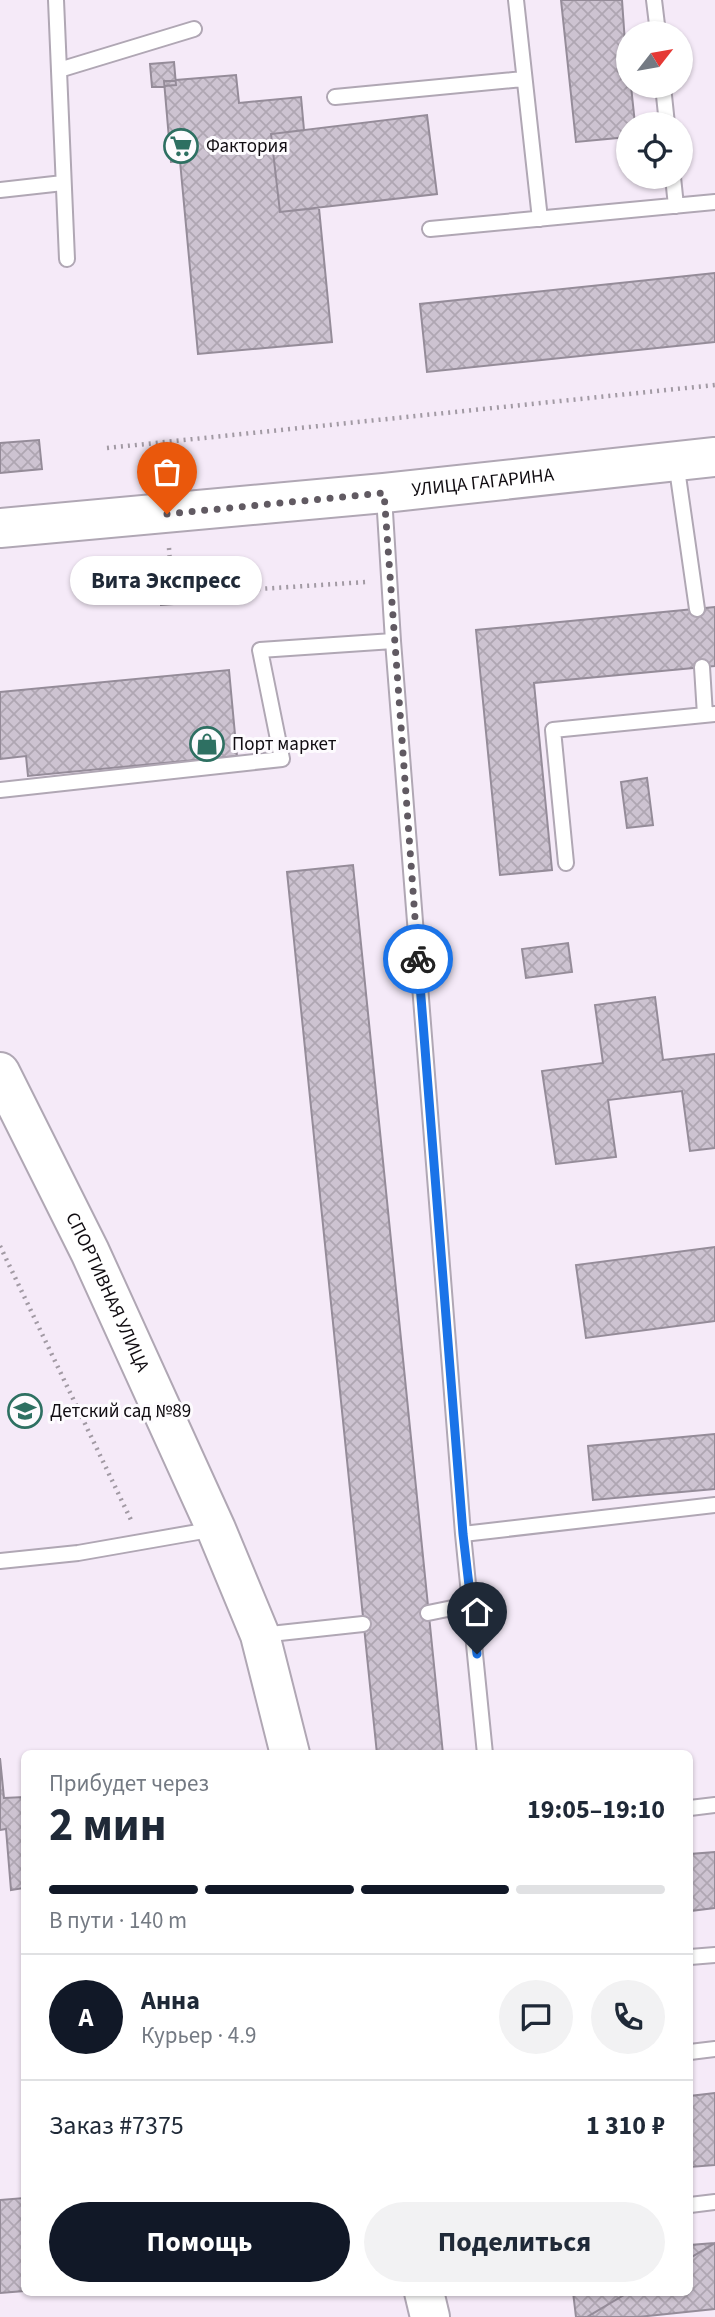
<!DOCTYPE html>
<html lang="ru">
<head>
<meta charset="utf-8">
<style>
  :root { --surface:#fff; --page:#f2f2f3; --text:#1f2937; --muted:#747a83; --line:#e0e1e3; --accent:#111827 }
  body { margin:0; font-family:"Source Sans 3",sans-serif; background:var(--page); color:var(--text); height:100vh; display:flex; flex-direction:column; font-size:26px; white-space:nowrap }
  * { box-sizing:border-box; margin:0 }
  p { font-size:23px; color:var(--muted) }
  .icon { flex:none; width:38px; height:38px; fill:none; stroke:currentColor; stroke-width:2; stroke-linecap:round; stroke-linejoin:round }
  .map { position:relative; flex:1; overflow:hidden }
  .details { position:absolute; left:21px; top:1750px; width:672px; height:546px; display:flex; flex-direction:column; background:var(--surface); border-radius:10px; box-shadow:0 2px 5px #0004 }
  .details>* { flex:none }
  .needle { width:46px; rotate:59deg }
  .tools { position:absolute; left:616px; top:21px; display:grid; gap:14px }
  .tools a { display:grid; place-items:center; width:77px; height:77px; border-radius:50%; background:var(--surface); box-shadow:0 2px 5px #0004; font-size:35px }
  .pin { position:absolute; display:grid; place-items:center; width:60px; height:60px; color:#fff; margin:-72px -30px; border-radius:50% 50% 50% 0; rotate:-45deg; box-shadow:0 0 7px #0007 }
  .pin .icon { rotate:45deg }
  .courier { position:absolute; display:grid; place-items:center; width:70px; height:70px; margin:-35px; border:5px solid #1a73e8; border-radius:50%; background:#fff; color:#222; box-shadow:0 2px 9px #0007 }
  .bubble { position:absolute; height:49px; border-radius:24px; background:var(--surface); box-shadow:0 2px 5px #0004; font-size:23px; font-weight:700; line-height:49px; text-align:center }
  .summary em { font-style:normal; font-weight:700 }
  .summary div { display:flex; flex-direction:column-reverse }
  .summary { display:flex; align-items:center; justify-content:space-between; height:119px; padding:0 28px }
  h1 { font-size:46px; font-weight:700; line-height:52px }
  .bar { display:grid; grid-template-columns:repeat(4,1fr); gap:10px 7px; align-content:center; height:84px; padding:0 28px }
  .bar i { height:9px; border-radius:5px; background:var(--line) }
  .bar .active { background:var(--accent) }
  .bar p { grid-column:span 4 }
  .line { display:flex; align-items:center; gap:18px; padding:0 28px; border-top:2px solid var(--line) }
  .line div { flex:1 }
  .round { display:grid; place-items:center; flex:none; width:74px; height:74px; border-radius:37px; background:var(--page) }
  .cta { display:flex; gap:14px; margin-top:auto; padding:14px 28px }
  .cta a { flex:1; height:80px; border-radius:42px; background:var(--accent); color:#fff; font-size:28px; font-weight:700; line-height:80px; text-align:center }
  .cta a+a { background:var(--page); color:var(--text) }
  .map>svg:first-child { display:block }
  .building { fill:url(#building-cross-hatch); stroke:#958c99; stroke-width:2 }
  .lines { fill:none; stroke-linecap:round; stroke-linejoin:round }
  .lane-casing { stroke:#b0a7b4; stroke-width:18 }
  .secondary-casing { stroke:#b0a7b4; stroke-width:42 }
  .path { stroke:#a29aa4; stroke-width:4.5; stroke-dasharray:2 5; stroke-linecap:butt }
  .lane { stroke:#fff; stroke-width:14 }
  .secondary { stroke:#fff; stroke-width:38 }
  .done { stroke:#615a62; stroke-width:7; stroke-dasharray:0 12.6 }
  .route { stroke:#1a73e8; stroke-width:9 }
  .labels { text-anchor:middle; dominant-baseline:central; stroke-width:6; stroke-linejoin:round; paint-order:stroke }
  .poi-label { font-size:19px; fill:#110d12; stroke:#fdfbfe; text-anchor:start }
  .street-label { font-size:19px; fill:#110d12; stroke:#fdfbfe }
</style>
</head>
<body>
<div class="map">
<svg width="715" height="2317" viewBox="0 0 715 2317">
  <defs>
    <pattern id="building-cross-hatch" width="8" height="8" patternUnits="userSpaceOnUse" patternTransform="scale(1.75)"><rect width="8" height="8" fill="#cdc3d1"/><path d="M0 0l8 8M0 8l8-8" fill="none" stroke="#afa6b2"/></pattern>
  </defs>
  <rect width="100%" height="100%" fill="#f5eaf8"/>
  <!-- building -->
  <path class="building" d="M 561,0 L 622,0 L 628,86 L 631,86 L 635,124 L 628,124 L 628,137 L 576,142 Z
    M 174,62 L 176,85 L 152,87 L 150,64 Z
    M 236,75 L 239,103 L 301,97 L 304,130 L 271,134 L 280,212 L 319,208 L 332,342 L 198,354 L 180,161 L 171,162 L 164,81 Z
    M 427,115 L 437,194 L 280,212 L 271,134 Z
    M 715,273 L 715,342 L 427,372 L 420,304 Z
    M 39,440 L 42,469 L 0,473 L 0,443 Z
    M 158,571 L 228,576 L 228,600 L 161,605 Z
    M 715,607 L 715,666 L 534,683 L 552,870 L 500,875 L 476,630 Z
    M 229,670 L 237,756 L 28,776 L 26,756 L 0,759 L 0,692 Z
    M 647,778 L 653,825 L 627,828 L 621,782 Z
    M 353,865 L 443,1754 L 377,1754 L 287,872 Z
    M 568,943 L 572,972 L 526,978 L 522,949 Z
    M 655,997 L 663,1060 L 715,1054 L 715,1148 L 690,1151 L 682,1091 L 608,1100 L 616,1157 L 556,1164 L 542,1071 L 603,1063 L 595,1005 Z
    M 715,1247 L 715,1321 L 586,1338 L 576,1265 Z
    M 715,1434 L 715,1489 L 593,1500 L 588,1446 Z
    M 0,1758 L 4,1798 L 24,1797 L 24,1888 L 11,1890 L 6,1829 L 0,1830 Z
    M 715,1852 L 715,1908 L 690,1911 L 690,1854 Z
    M 715,2093 L 715,2165 L 690,2167 L 690,2096 Z
    M 24,2198 L 24,2291 L 0,2293 L 0,2200 Z
    M 715,2243 L 715,2309 L 638,2317 L 587,2317 L 629,2292 L 690,2292 L 690,2258 Z
    M 715,2243 L 690,2258 L 690,2245 Z
    M 573,2292 L 629,2292 L 587,2317 L 576,2317 Z"/>
  <g class="lines">
    <!-- lane casing -->
    <g class="lane-casing">
      <path id="lane" d="M 56,0 L 67,259
        M 516,0 L 540,219
        M 654,0 L 658,33
        M 59,70 L 194,29
        M 663,86 L 667,124
        M 335,97 L 523,79
        M 673,177 L 676,206
        M 0,190 L 63,183
        M 430,229 L 715,202
        M 676,462 L 697,609
        M 384,496 L 393,641 L 463,1534 L 485,1754
        M 702,667 L 705,715
        M 0,790 L 282,759 L 260,650 L 393,641
        M 566,863 L 553,730 L 715,714
        M 463,1534 L 715,1505
        M 0,1561 L 78,1553 L 215,1529
        M 428,1613 L 472,1604
        M 261,1635 L 363,1624
        M 690,1808 L 715,1805
        M 690,1957 L 715,1955
        M 690,2052 L 715,2049
        M 690,2205 L 715,2202"/>
    </g>
    <!-- secondary casing -->
    <g class="secondary-casing">
      <g id="secondary">
        <path id="s1" d="M 0,528 L 384,493 L 715,457"/>
        <path id="s2" d="M 0,1072 L 90,1252 L 216,1529 L 260,1635 L 290,1754"/>
        <path d="M 424,2292 L 430,2317"/>
      </g>
    </g>
    <!-- path -->
    <path class="path" d="M 161,443 L 163,477
      M 107,448 L 715,385
      M 169,548 L 170,564 L 238,563 L 244,590 L 366,582
      M 0,1246 L 131,1520"/>
    <!-- lane -->
    <use href="#lane" class="lane"/>
    <!-- secondary -->
    <use href="#secondary" class="secondary"/>
  </g>
  <g class="lines">
    <!-- done -->
    <path class="done" d="M 167,514 L 384,493 L 418,959"/>
    <!-- route -->
    <path class="route" d="M 418,959 L 463,1534 L 477,1654"/>
  </g>
  <!-- icons -->
  <defs>
    <g id="supermarket-ring" transform="scale(1.75)"><circle r="9.5" fill="#fdfbfe" stroke="#2e7062" stroke-width="1.5"/><path d="M-6-5.5h2.5l.6 2H6L4.5 2H-2.5L-4.4-4H-6ZM-1.5 3.2a1.3 1.3 0 1 0 .1 0ZM3 3.2a1.3 1.3 0 1 0 .1 0Z" fill="#2e7062"/></g>
    <g id="shop-ring" transform="scale(1.75)"><circle r="9.5" fill="#fdfbfe" stroke="#2e7062" stroke-width="1.5"/><path d="M-5-2.5h2.3a2.7 3.5 0 0 1 5.4 0H5L5.5 6h-11ZM-1.5-2.5h3a1.5 2.3 0 0 0-3 0Z" fill="#2e7062"/></g>
    <g id="school-ring" transform="scale(1.75)"><circle r="9.5" fill="#fdfbfe" stroke="#2e7062" stroke-width="1.5"/><path d="M0-5L7-2L0 1L-7-2ZM-4 1L0 2.5L4 1V4Q0 6-4 4Z" fill="#2e7062"/></g>
  </defs>
  <g fill-rule="evenodd">
    <use href="#supermarket-ring" x="181" y="146"/>
    <use href="#shop-ring" x="207" y="744"/>
    <use href="#school-ring" x="25" y="1411"/>
  </g>
  <g class="labels">
    <!-- poi labels -->
    <g class="poi-label">
      <text x="206" y="146">Фактория</text>
      <text x="232" y="744">Порт маркет</text>
      <text x="50" y="1411">Детский сад №89</text>
    </g>
    <!-- street labels -->
    <g class="street-label">
      <text stroke="none"><textPath href="#s1" startOffset="485">УЛИЦА ГАГАРИНА</textPath></text>
      <text stroke="none"><textPath href="#s2" startOffset="245">СПОРТИВНАЯ УЛИЦА</textPath></text>
    </g>
  </g>
</svg>
<div class="tools">
<a><svg class="needle" viewBox="-14 -14 28 28"><path d="M0-13l5 13h-10z" fill="#e53935"/><path d="M0 13l5-13h-10z" fill="#747a83"/></svg></a>
<a><svg class="icon" aria-label="locate" viewBox="0 0 24 24"><circle cx="12" cy="12" r="6"/><path d="M12 2v4M12 18v4M2 12h4M18 12h4"/></svg></a>
</div>
<div class="pin" style="left:167px;top:514px;background:#ea580c"><svg class="icon" aria-label="bag" viewBox="0 0 24 24"><path d="M5 8h14l-1 12H6zM9 8a3 3 0 0 1 6 0"/></svg></div>
<div class="pin" style="left:477px;top:1654px;background:#1f2937"><svg class="icon" aria-label="home" viewBox="0 0 24 24"><path d="M3 11l9-7 9 7M6 9v11h12V9"/></svg></div>
<div class="courier" style="left:418px;top:959px"><svg class="icon" aria-label="bike" viewBox="0 0 24 24"><circle cx="6" cy="16" r="4"/><circle cx="18" cy="16" r="4"/><path d="M6 16l4-8h5l3 8M10 8l3 8H6M13 5h3"/></svg></div>
<div class="bubble" style="left:70px;top:556px;width:192px">Вита Экспресс</div>
<section class="details">
<div class="summary"><div><h1>2 мин</h1><p>Прибудет через</p></div><em>19:05–19:10</em></div>
<div class="bar"><i class="active"></i><i class="active"></i><i class="active"></i><i></i><p>В пути · 140 m</p></div>
<div class="line" style="height:126px"><b class="round" style="background:var(--accent);color:#fff">А</b><div><b>Анна</b><p>Курьер · 4.9</p></div><a class="round"><svg class="icon" aria-label="chat" viewBox="0 0 24 24"><path d="M4 5h16v11H9l-5 4z"/></svg></a><a class="round"><svg class="icon" aria-label="phone" viewBox="0 0 24 24"><path d="M5 4h4l2 5-3 2q2 4 5 5l2-3 5 2v4C11 20 4 13 5 4z"/></svg></a></div>
<div class="line" style="height:91px"><div>Заказ #7375</div><b>1 310 ₽</b></div>
<div class="cta"><a>Помощь</a><a>Поделиться</a></div>
</section>
</div>
</body>
</html>
